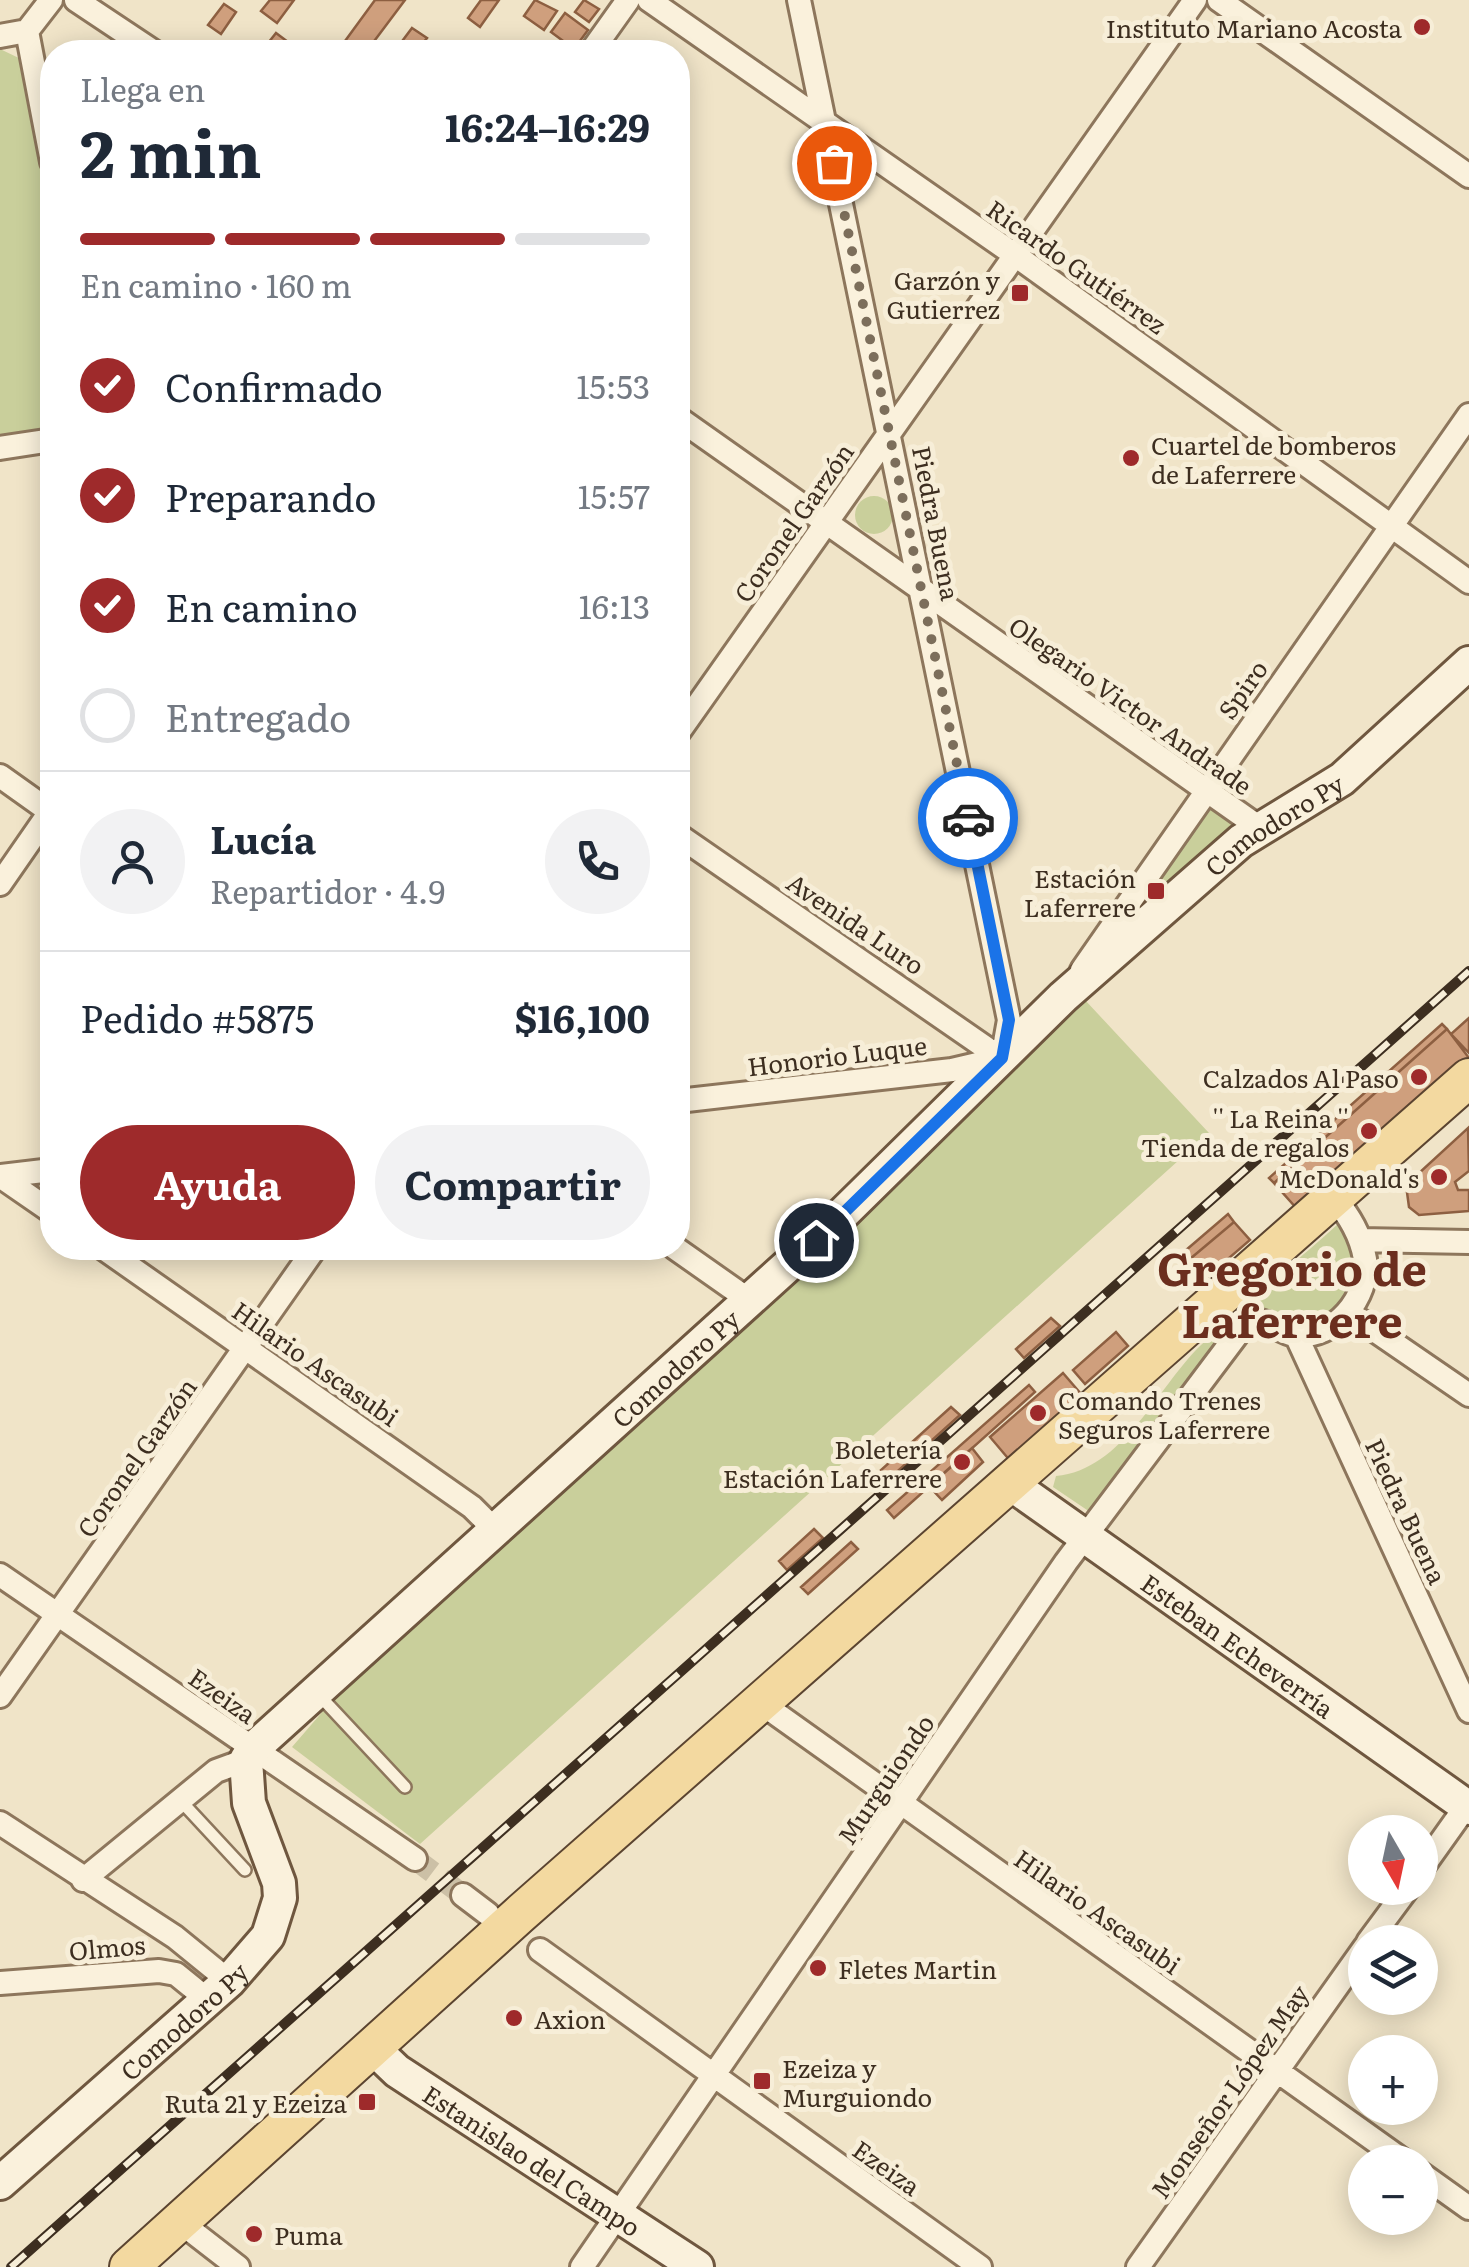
<!DOCTYPE html>
<html lang="es">
<head>
<meta charset="utf-8">
<style>
  :root { --surface:#fff; --page:#f2f2f3; --text:#1f2937; --muted:#747a83; --line:#e0e1e3; --accent:#9e2a2b }
  body { margin:0; font-family:Literata,serif; background:var(--page); color:var(--text); height:100vh; display:flex; flex-direction:column; font-size:38px; white-space:nowrap }
  * { box-sizing:border-box; margin:0 }
  p { font-size:32px; color:var(--muted) }
  .icon { flex:none; width:55px; height:55px; fill:none; stroke:currentColor; stroke-width:2; stroke-linecap:round; stroke-linejoin:round }
  .map { position:relative; flex:1; overflow:hidden }
  .details { position:absolute; left:40px; top:40px; width:650px; height:1220px; display:flex; flex-direction:column; background:var(--surface); border-radius:40px; box-shadow:0 5px 25px #0003 }
  .details>* { flex:none }
  .needle { width:65px; rotate:171deg }
  .buttons { position:absolute; left:1348px; top:1815px; display:grid; gap:20px }
  .buttons a { display:grid; place-items:center; width:90px; height:90px; border-radius:50%; background:var(--surface); box-shadow:0 5px 25px #0003; font-size:50px }
  .pin { position:absolute; display:grid; place-items:center; width:85px; height:85px; color:#fff; margin:-42px; border:5px solid #fff; border-radius:50%; box-shadow:0 2px 10px #0007 }
  .courier { position:absolute; display:grid; place-items:center; width:100px; height:100px; margin:-50px; border:8px solid #1a73e8; border-radius:50%; background:#fff; color:#222; box-shadow:0 2px 12px #0007 }
  .headline em { font-style:normal; font-weight:700 }
  .headline div { display:flex; flex-direction:column-reverse }
  .headline { display:flex; align-items:center; justify-content:space-between; height:170px; padding:0 40px }
  h1 { font-size:65px; font-weight:700; line-height:75px }
  .bar { display:grid; grid-template-columns:repeat(4,1fr); gap:15px 10px; align-content:center; height:120px; padding:0 40px }
  .bar i { height:12px; border-radius:8px; background:var(--line) }
  .bar .selected { background:var(--accent) }
  .bar p { grid-column:span 4 }
  .line { display:flex; align-items:center; gap:25px; padding:0 40px; border-top:2px solid var(--line) }
  .line div { flex:1 }
  .round { display:grid; place-items:center; flex:none; width:105px; height:105px; border-radius:52px; background:var(--page) }
  ol { padding:0 40px; list-style:none }
  li { display:flex; align-items:center; gap:30px; height:110px }
  li p { margin-inline-start:auto }
  li .icon { padding:10px; border-radius:50%; background:var(--accent); color:#fff; stroke-width:4 }
  li:last-child { color:var(--muted) }
  li i { width:55px; height:55px; border:5px solid var(--line); border-radius:50% }
  .action { display:flex; gap:20px; margin-top:auto; padding:20px 40px }
  .action a { flex:1; height:115px; border-radius:60px; background:var(--accent); color:#fff; font-size:40px; font-weight:700; line-height:115px; text-align:center }
  .action a+a { background:var(--page); color:var(--text) }
  .map>svg:first-child { display:block }
  .green { fill:#c9cf9b }
  .building { fill:#cf9f7d; stroke:#8d5f41; stroke-width:2.5 }
  .lines { fill:none; stroke-linecap:round; stroke-linejoin:round }
  .street-tunnel { stroke:#ccc0a6; stroke-width:22; stroke-dasharray:22 11; stroke-linecap:butt }
  .lane-casing { stroke:#8d765c; stroke-width:16 }
  .street-casing { stroke:#8d765c; stroke-width:28 }
  .secondary-casing { stroke:#6f573f; stroke-width:38 }
  .primary-casing { stroke:#5b4430; stroke-width:42 }
  .lane { stroke:#faf1dc; stroke-width:11 }
  .street { stroke:#faf1dc; stroke-width:22 }
  .secondary { stroke:#faf1dc; stroke-width:32 }
  .primary { stroke:#f3d9a0; stroke-width:38 }
  .rail-casing { stroke:#3d2e20; stroke-width:10 }
  .rail { stroke:#f7eed8; stroke-width:6; stroke-dasharray:19; stroke-linecap:butt }
  .done { stroke:#7c6e5b; stroke-width:10; stroke-dasharray:0 18 }
  .route { stroke:#1a73e8; stroke-width:12 }
  .poi-dot { fill:#9e2a2b; stroke:#f7eed8; stroke-width:4 }
  .labels { text-anchor:middle; dominant-baseline:central; stroke-width:10; stroke-linejoin:round; paint-order:stroke }
  .poi-label { font-size:25px; fill:#3d2e20; stroke:#f7eed8; text-anchor:end }
  .street-label { font-size:25px; fill:#3d2e20; stroke:#f7eed8 }
  .town-label { font-size:45px; font-weight:bold; fill:#6b2e1e; stroke:#f7eed8 }
</style>
</head>
<body>
<div class="map">
<svg width="1469" height="2267" viewBox="0 0 1469 2267">
  <rect width="100%" height="100%" fill="#f0e4c8"/>
  <!-- green -->
  <path class="green" d="M 0,49 L 23,60 L 52,224 L 52,428 L 0,437 Z
    M855 515a19 19 0 1 1 38 0a19 19 0 1 1-38 0Z
    M 1217,807 L 1234,817 L 1237,826 L 1136,916 L 1133,913 L 1205,810 Z
    M 1085,1000 L 1209,1133 L 420,1844 L 292,1747 L 363,1665 Z
    M 1338,1224 C 1351,1240 1361,1263 1352,1283 C 1319,1358 1280,1299 1246,1314 L 1090,1512 L 1053,1487 L 1056,1476 C 1123,1470 1157,1388 1200,1346 C 1244,1303 1293,1265 1338,1224 Z"/>
  <!-- building -->
  <path class="building" d="M 270,0 L 294,0 L 277,23 L 261,11 Z
    M 375,0 L 405,0 L 366,52 L 337,52 Z
    M 481,0 L 499,0 L 480,27 L 468,18 Z
    M 535,0 L 557,11 L 544,30 L 524,16 Z
    M 584,0 L 599,9 L 589,22 L 575,12 Z
    M 224,4 L 236,12 L 221,34 L 208,25 Z
    M 565,13 L 588,30 L 574,49 L 551,32 Z
    M 412,28 L 427,38 L 416,52 L 394,52 Z
    M 276,33 L 296,48 L 293,52 L 261,52 Z
    M 1469,1018 L 1469,1053 L 1451,1034 Z
    M 1442,1024 L 1447,1029 L 1274,1183 L 1269,1178 Z
    M 1447,1029 L 1469,1058 L 1298,1210 L 1274,1183 Z
    M 1468,1128 L 1469,1171 L 1455,1182 L 1458,1190 L 1469,1190 L 1469,1211 L 1419,1215 L 1409,1207 L 1406,1185 Z
    M 1228,1214 L 1234,1222 L 1184,1264 L 1178,1257 Z
    M 1234,1222 L 1250,1240 L 1200,1283 L 1184,1264 Z
    M 1051,1318 L 1060,1326 L 1024,1358 L 1016,1349 Z
    M 1116,1332 L 1128,1346 L 1085,1384 L 1073,1370 Z
    M 1063,1373 L 1081,1394 L 1012,1463 L 990,1437 Z
    M 1029,1385 L 1035,1392 L 894,1518 L 887,1510 Z
    M 951,1407 L 960,1415 L 889,1479 L 881,1470 Z
    M 972,1448 L 983,1462 L 942,1500 L 929,1486 Z
    M 814,1529 L 823,1538 L 787,1570 L 779,1561 Z
    M 851,1542 L 858,1549 L 808,1594 L 801,1587 Z"/>
  <g class="lines">
    <!-- street-tunnel -->
    <path class="street-tunnel" d="M 415,1859 L 463,1895"/>
    <!-- lane casing -->
    <g class="lane-casing">
      <path id="lane" d="M 319,1695 L 405,1787
        M 180,1800 L 245,1870"/>
    </g>
    <!-- street casing -->
    <g class="street-casing">
      <path id="street" d="M 76,0 L 154,52
        M 649,0 L 1015,255 L 1469,582
        M 799,0 L 1009,1020 L 1002,1059
        M 1219,0 L 1469,176
        M 27,31 L 52,162
        M 27,31 L 51,0
        M 0,36 L 27,31
        M 591,52 L 628,0
        M 678,418 L 1260,828
        M 0,448 L 52,440
        M 678,733 L 1195,0
        M 0,776 L 52,813
        M 678,835 L 1002,1059
        M 0,884 L 52,809
        M 1082,970 L 1469,415
        M 678,1101 L 952,1070 L 999,1059
        M 0,1176 L 52,1212
        M 0,1176 L 52,1170
        M 1360,1240 L 1469,1242
        M 103,1248 L 472,1507 L 494,1529
        M 675,1248 L 749,1300
        M 1348,1312 L 1469,1395
        M 1296,1335 L 1469,1711
        M 0,1575 L 415,1859
        M 0,1696 L 315,1248
        M 761,1703 L 1405,2162
        M 0,1823 L 175,1937 L 229,1981
        M 1420,1871 L 1469,1802
        M 83,1880 L 216,1771 L 246,1760
        M 463,1895 L 488,1914
        M 1368,1942 L 1408,1888
        M 540,1950 L 980,2267
        M 0,1983 L 159,1971 L 176,1974 L 208,2000
        M 1420,2173 L 1469,2208
        M 180,2222 L 238,2267
        M 582,2267 L 1066,1562 L 1242,1328 L 1259,1321 C 1272,1322 1281,1333 1295,1335 C 1334,1340 1370,1297 1365,1259 C 1361,1235 1349,1216 1334,1197
        M 1138,2267 L 1365,1947"/>
    </g>
    <!-- secondary casing -->
    <g class="secondary-casing">
      <g id="secondary">
        <path id="s1" d="M 1008,1482 L 1469,1808"/>
        <path id="s2" d="M 373,2048 L 397,2071 L 697,2267"/>
        <path id="s3" d="M 0,2183 L 229,1981 L 268,1936 L 280,1898 L 279,1883 L 249,1803 L 246,1760 L 253,1749 L 816,1240 L 1063,997 L 1241,841 L 1342,779 L 1469,663"/>
      </g>
    </g>
    <!-- primary casing -->
    <g class="primary-casing">
      <path id="primary" d="M 129,2267 L 519,1915 L 1469,1078"/>
    </g>
    <!-- lane -->
    <use href="#lane" class="lane"/>
    <!-- street -->
    <use href="#street" class="street"/>
    <!-- secondary -->
    <use href="#secondary" class="secondary"/>
    <!-- primary -->
    <use href="#primary" class="primary"/>
    <!-- rail casing -->
    <g class="rail-casing">
      <path id="rail" d="M 11,2267 L 1469,971"/>
    </g>
    <!-- rail -->
    <use href="#rail" class="rail"/>
  </g>
  <g class="lines">
    <!-- done -->
    <path class="done" d="M 834,163 L 968,818"/>
    <!-- route -->
    <path class="route" d="M 816,1240 L 1002,1058 L 1009,1020 L 968,818"/>
  </g>
  <!-- markers -->
  <g class="poi-dot">
    <circle cx="1422" cy="27" r="10"/>
    <rect x="1010" y="283" width="20" height="20" rx="5"/>
    <circle cx="1131" cy="458" r="10"/>
    <rect x="1146" y="881" width="20" height="20" rx="5"/>
    <circle cx="1419" cy="1077" r="10"/>
    <circle cx="1369" cy="1131" r="10"/>
    <circle cx="1439" cy="1177" r="10"/>
    <circle cx="1038" cy="1413" r="10"/>
    <circle cx="962" cy="1462" r="10"/>
    <circle cx="818" cy="1968" r="10"/>
    <circle cx="514" cy="2018" r="10"/>
    <rect x="752" y="2071" width="20" height="20" rx="5"/>
    <rect x="357" y="2092" width="20" height="20" rx="5"/>
    <circle cx="254" cy="2234" r="10"/>
  </g>
  <g class="labels">
    <!-- poi labels -->
    <g class="poi-label">
      <text x="1402" y="27">Instituto Mariano Acosta</text>
      <text x="1000" y="279">Garzón y<tspan x="1000" dy="29">Gutierrez</tspan></text>
      <text x="1151" y="444" text-anchor="start">Cuartel de bomberos<tspan x="1151" dy="29">de Laferrere</tspan></text>
      <text x="1136" y="877">Estación<tspan x="1136" dy="29">Laferrere</tspan></text>
      <text x="1399" y="1077">Calzados Al Paso</text>
      <text x="1349" y="1117">'' La Reina ''<tspan x="1349" dy="29">Tienda de regalos</tspan></text>
      <text x="1419" y="1177">McDonald's</text>
      <text x="1058" y="1399" text-anchor="start">Comando Trenes<tspan x="1058" dy="29">Seguros Laferrere</tspan></text>
      <text x="942" y="1448">Boletería<tspan x="942" dy="29">Estación Laferrere</tspan></text>
      <text x="838" y="1968" text-anchor="start">Fletes Martin</text>
      <text x="534" y="2018" text-anchor="start">Axion</text>
      <text x="782" y="2067" text-anchor="start">Ezeiza y<tspan x="782" dy="29">Murguiondo</tspan></text>
      <text x="347" y="2102">Ruta 21 y Ezeiza</text>
      <text x="274" y="2234" text-anchor="start">Puma</text>
    </g>
    <!-- street labels -->
    <g class="street-label">
      <text transform="translate(1077 266) rotate(35)">Ricardo Gutiérrez</text>
      <text transform="translate(793 522) rotate(-55)">Coronel Garzón</text>
      <text transform="translate(937 523) rotate(79)">Piedra Buena</text>
      <text transform="translate(1242 689) rotate(-55)">Spiro</text>
      <text transform="translate(1131 705) rotate(35)">Olegario Victor Andrade</text>
      <text stroke="none"><textPath href="#s3" startOffset="1940">Comodoro Py</textPath></text>
      <text transform="translate(856 923) rotate(34)">Avenida Luro</text>
      <text transform="translate(837 1055) rotate(-7)">Honorio Luque</text>
      <text transform="translate(316 1363) rotate(35)">Hilario Ascasubi</text>
      <text stroke="none"><textPath href="#s3" startOffset="1130">Comodoro Py</textPath></text>
      <text transform="translate(136 1457) rotate(-55)">Coronel Garzón</text>
      <text transform="translate(1407 1511) rotate(65)">Piedra Buena</text>
      <text stroke="none"><textPath href="#s1" startOffset="282">Esteban Echeverría</textPath></text>
      <text transform="translate(223 1695) rotate(35)">Ezeiza</text>
      <text transform="translate(885 1779) rotate(-56)">Murguiondo</text>
      <text transform="translate(1098 1911) rotate(35)">Hilario Ascasubi</text>
      <text transform="translate(107 1947) rotate(-5)">Olmos</text>
      <text stroke="none"><textPath href="#s3" startOffset="245">Comodoro Py</textPath></text>
      <text transform="translate(1229 2091) rotate(-55)">Monseñor López May</text>
      <text stroke="none"><textPath href="#s2" startOffset="195">Estanislao del Campo</textPath></text>
      <text transform="translate(887 2167) rotate(35)">Ezeiza</text>
    </g>
    <!-- town labels -->
    <g class="town-label">
      <text x="1292" y="1266">Gregorio de<tspan x="1292" dy="52">Laferrere</tspan></text>
    </g>
  </g>
</svg>
<div class="buttons">
<a><svg class="needle" viewBox="-14 -14 28 28"><path d="M0-13l5 13h-10z" fill="#e53935"/><path d="M0 13l5-13h-10z" fill="#747a83"/></svg></a>
<a><svg class="icon" aria-label="layers" viewBox="0 0 24 24"><path d="M12 4l9 5-9 5-9-5zM3 14l9 5 9-5"/></svg></a>
<a>+</a>
<a>−</a>
</div>
<div class="pin" style="left:834px;top:163px;background:#ea580c"><svg class="icon" aria-label="bag" viewBox="0 0 24 24"><path d="M5 8h14l-1 12H6zM9 8a3 3 0 0 1 6 0"/></svg></div>
<div class="pin" style="left:816px;top:1240px;background:#1f2937"><svg class="icon" aria-label="home" viewBox="0 0 24 24"><path d="M3 11l9-7 9 7M6 9v11h12V9"/></svg></div>
<div class="courier" style="left:968px;top:818px"><svg class="icon" aria-label="car" viewBox="0 0 24 24"><path d="M5 17H2v-5l4-1 3-4h7l3 4 3 1v5h-3M9 17h6M6 11h13"/><circle cx="7" cy="17" r="2"/><circle cx="17" cy="17" r="2"/></svg></div>
<section class="details">
<div class="headline"><div><h1>2 min</h1><p>Llega en</p></div><em>16:24–16:29</em></div>
<div class="bar"><i class="selected"></i><i class="selected"></i><i class="selected"></i><i></i><p>En camino · 160 m</p></div>
<ol>
<li><svg class="icon" aria-label="check" viewBox="0 0 24 24"><path d="M5 12l5 5 9-10"/></svg>Confirmado<p>15:53</p></li>
<li><svg class="icon" aria-label="check" viewBox="0 0 24 24"><path d="M5 12l5 5 9-10"/></svg>Preparando<p>15:57</p></li>
<li><svg class="icon" aria-label="check" viewBox="0 0 24 24"><path d="M5 12l5 5 9-10"/></svg>En camino<p>16:13</p></li>
<li><i></i>Entregado</li>
</ol>
<div class="line" style="height:180px"><a class="round"><svg class="icon" aria-label="person" viewBox="0 0 24 24"><circle cx="12" cy="8" r="4"/><path d="M4 21q1-7 8-7t8 7"/></svg></a><div><b>Lucía</b><p>Repartidor · 4.9</p></div><a class="round"><svg class="icon" aria-label="phone" viewBox="0 0 24 24"><path d="M5 4h4l2 5-3 2q2 4 5 5l2-3 5 2v4C11 20 4 13 5 4z"/></svg></a></div>
<div class="line" style="height:130px"><div>Pedido #5875</div><b>$16,100</b></div>
<div class="action"><a>Ayuda</a><a>Compartir</a></div>
</section>
</div>
</body>
</html>
